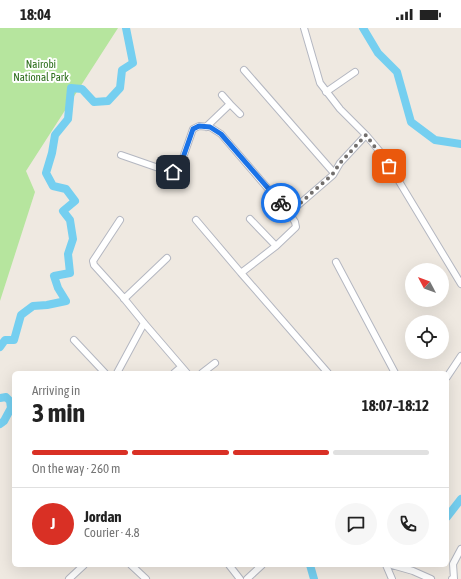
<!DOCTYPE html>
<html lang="en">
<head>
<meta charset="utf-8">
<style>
  :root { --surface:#fff; --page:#f6f6f6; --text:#222; --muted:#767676; --line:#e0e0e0; --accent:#d93025 }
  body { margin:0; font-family:"Asap Condensed",sans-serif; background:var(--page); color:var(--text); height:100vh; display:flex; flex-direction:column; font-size:15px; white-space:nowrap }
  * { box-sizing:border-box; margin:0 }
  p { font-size:13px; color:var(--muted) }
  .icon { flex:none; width:22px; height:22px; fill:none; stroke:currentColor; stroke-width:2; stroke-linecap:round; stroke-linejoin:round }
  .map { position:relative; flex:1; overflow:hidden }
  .panel { position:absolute; left:12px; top:343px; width:437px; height:196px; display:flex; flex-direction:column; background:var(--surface); border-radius:6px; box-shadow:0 4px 16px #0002 }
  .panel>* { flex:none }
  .needle { width:26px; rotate:311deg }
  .tools { position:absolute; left:405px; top:235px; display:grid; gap:8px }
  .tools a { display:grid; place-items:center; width:44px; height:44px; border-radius:50%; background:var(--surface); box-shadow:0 4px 16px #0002; font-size:20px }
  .pin { position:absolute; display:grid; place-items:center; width:34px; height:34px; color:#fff; margin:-17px; border-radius:8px; box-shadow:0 2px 6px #0006 }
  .courier { position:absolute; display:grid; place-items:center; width:40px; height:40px; margin:-20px; border:3px solid #1a73e8; border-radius:50%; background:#fff; color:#222; box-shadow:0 1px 5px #0007 }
  .summary em { font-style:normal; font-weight:700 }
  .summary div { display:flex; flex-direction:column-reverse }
  .summary { display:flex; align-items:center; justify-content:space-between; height:68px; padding:0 20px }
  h1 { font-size:26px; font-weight:700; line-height:30px }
  .bar { display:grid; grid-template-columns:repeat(4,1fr); gap:6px 4px; align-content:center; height:48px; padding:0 20px }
  .bar i { height:5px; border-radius:3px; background:var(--line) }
  .bar .selected { background:var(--accent) }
  .bar p { grid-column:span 4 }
  .line { display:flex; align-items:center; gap:10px; padding:0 20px; border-top:1px solid var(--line) }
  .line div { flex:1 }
  .round { display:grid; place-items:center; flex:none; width:42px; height:42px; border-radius:21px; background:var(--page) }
  .status { display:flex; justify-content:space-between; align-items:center; height:28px; padding:0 20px; background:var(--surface); direction:ltr }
  .status svg { height:11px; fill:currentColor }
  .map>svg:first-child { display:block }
  .green { fill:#b6e59e }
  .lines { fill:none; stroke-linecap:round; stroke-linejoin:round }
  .river { stroke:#75cff0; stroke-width:8 }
  .minor-casing { stroke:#b4b7c1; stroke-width:8 }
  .minor { stroke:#fff; stroke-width:6 }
  .done { stroke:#726f6d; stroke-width:4; stroke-dasharray:0 7.2 }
  .route { stroke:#1a73e8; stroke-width:5 }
  .labels { text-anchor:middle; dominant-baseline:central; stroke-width:4; stroke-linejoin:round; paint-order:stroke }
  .park-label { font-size:11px; fill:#2c6e1b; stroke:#fff }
</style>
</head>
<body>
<div class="status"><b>18:04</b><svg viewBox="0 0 49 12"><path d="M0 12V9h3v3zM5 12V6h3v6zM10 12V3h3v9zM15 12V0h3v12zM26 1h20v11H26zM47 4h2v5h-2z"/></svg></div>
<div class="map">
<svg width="461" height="551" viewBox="0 0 461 551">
  <rect width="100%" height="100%" fill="#efe9e1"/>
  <!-- green -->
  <path class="green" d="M 0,0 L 118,0 L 26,143 L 35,164 L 0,273 Z"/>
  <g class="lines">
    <!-- river -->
    <path class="river" d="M 363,0 L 378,25 L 397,44 L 411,94 L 435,112 L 461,116
      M 0,319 L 5,312 L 14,312 L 21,287 L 33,278 L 47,277 L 66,273 L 58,260 L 54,248 L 70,245 L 68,226 L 73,211 L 70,192 L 63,183 L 75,173 L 66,161 L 53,158 L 46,145 L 52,125 L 55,107 L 68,91 L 71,60 L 82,61 L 94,74 L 108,73 L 120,60 L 122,42 L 133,35 L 126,0
      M 0,370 L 6,369 L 10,373 L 11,380 L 4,393 L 0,396
      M 447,489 L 461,471
      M 310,537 L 314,551"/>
    <!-- minor casing -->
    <g class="minor-casing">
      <path id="minor" d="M 304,0 L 320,55 L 340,81 L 366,107 L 382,126 L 397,150 L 461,256
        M 244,42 L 334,145
        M 326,64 L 355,44
        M 230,76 L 240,86
        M 206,99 L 230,76 L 222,67
        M 121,127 L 173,145 L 178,144 L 193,101 L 199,98 L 210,99 L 221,106 L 289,185 L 295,194 L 296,199 L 276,218 L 241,245 L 328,345
        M 289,185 L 333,147 L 340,135 L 366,107
        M 250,191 L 276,218
        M 120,192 L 93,233 L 94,237 L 122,268 L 144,295 L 187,345
        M 196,192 L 241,245
        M 336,234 L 395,345
        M 124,271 L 167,230
        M 74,312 L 105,345
        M 117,345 L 144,295
        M 174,345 L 181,339
        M 202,345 L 215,335
        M 447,349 L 461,328
        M 131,537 L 146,551
        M 229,537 L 240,551
        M 386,537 L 392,551
        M 392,537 L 413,543 L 431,551
        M 69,551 L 84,537
        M 247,551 L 262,537
        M 452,551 L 454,551 L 453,536 L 461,521"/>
    </g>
    <!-- minor -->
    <use href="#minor" class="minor"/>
  </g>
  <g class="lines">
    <!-- done -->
    <path class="done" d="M 281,175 L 289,185 L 332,147 L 340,135 L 366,107 L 389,138"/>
    <!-- route -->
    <path class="route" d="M 173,144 L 178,144 L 193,101 L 199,98 L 210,99 L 221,106 L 281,175"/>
  </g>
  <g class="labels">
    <!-- park labels -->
    <g class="park-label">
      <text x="41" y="36">Nairobi<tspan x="41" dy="13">National Park</tspan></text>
    </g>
  </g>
</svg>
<div class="tools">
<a><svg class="needle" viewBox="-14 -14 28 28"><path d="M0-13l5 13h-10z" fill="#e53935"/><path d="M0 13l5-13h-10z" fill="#767676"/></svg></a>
<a><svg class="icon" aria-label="locate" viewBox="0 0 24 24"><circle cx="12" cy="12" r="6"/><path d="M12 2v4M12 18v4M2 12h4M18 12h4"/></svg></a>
</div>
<div class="pin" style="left:389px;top:138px;background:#ea580c"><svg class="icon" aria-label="bag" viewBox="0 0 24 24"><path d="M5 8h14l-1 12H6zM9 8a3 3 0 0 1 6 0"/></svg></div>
<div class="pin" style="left:173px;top:144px;background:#1f2937"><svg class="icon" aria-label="home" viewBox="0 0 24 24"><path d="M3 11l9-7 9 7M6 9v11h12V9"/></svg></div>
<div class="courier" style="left:281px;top:175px"><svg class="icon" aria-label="bike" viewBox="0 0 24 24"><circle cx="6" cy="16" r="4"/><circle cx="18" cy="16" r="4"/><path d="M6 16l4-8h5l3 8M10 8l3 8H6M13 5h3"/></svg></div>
<section class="panel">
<div class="summary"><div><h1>3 min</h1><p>Arriving in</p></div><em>18:07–18:12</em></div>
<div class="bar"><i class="selected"></i><i class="selected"></i><i class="selected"></i><i></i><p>On the way · 260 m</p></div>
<div class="line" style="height:72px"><b class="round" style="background:var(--accent);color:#fff">J</b><div><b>Jordan</b><p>Courier · 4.8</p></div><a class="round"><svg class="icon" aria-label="chat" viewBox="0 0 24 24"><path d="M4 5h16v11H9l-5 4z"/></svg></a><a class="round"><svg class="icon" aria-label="phone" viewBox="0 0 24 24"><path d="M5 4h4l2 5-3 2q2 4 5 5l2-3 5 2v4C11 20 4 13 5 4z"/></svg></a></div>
</section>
</div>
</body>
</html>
